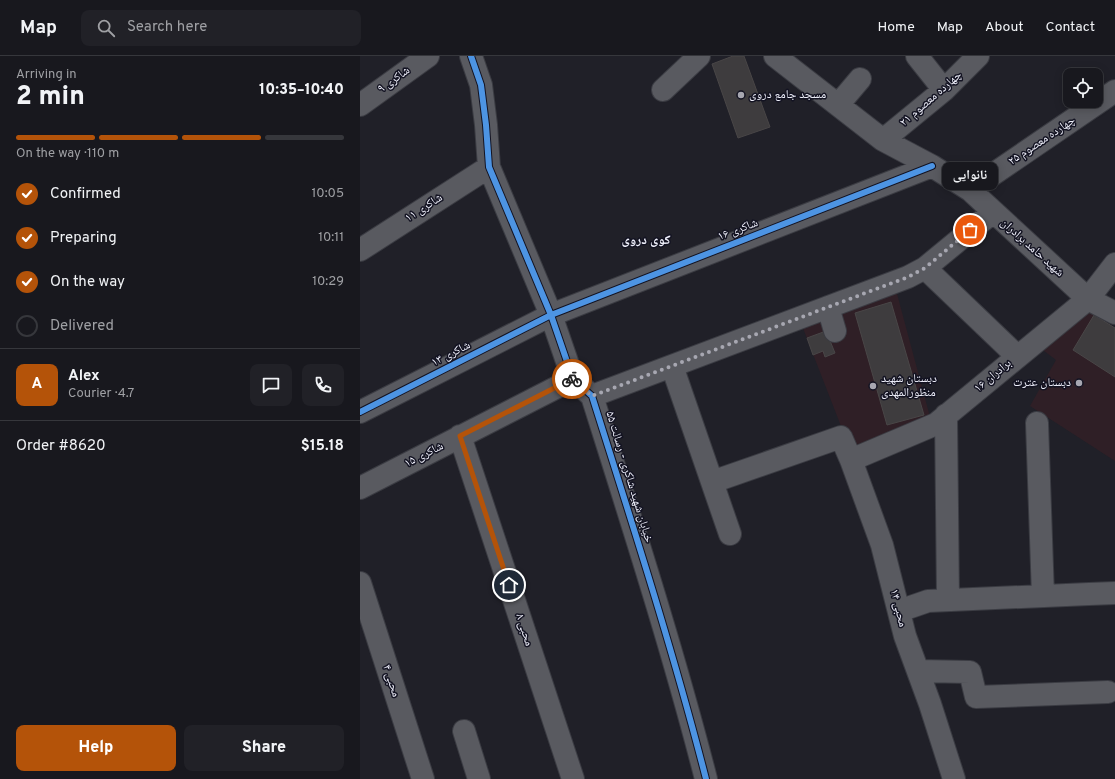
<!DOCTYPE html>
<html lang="en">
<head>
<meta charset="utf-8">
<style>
  :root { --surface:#18181e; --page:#212127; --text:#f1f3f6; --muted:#9fa0a4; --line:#36373c; --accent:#b45309 }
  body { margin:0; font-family:Overpass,"Noto Naskh Arabic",sans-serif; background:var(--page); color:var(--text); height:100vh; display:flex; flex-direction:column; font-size:15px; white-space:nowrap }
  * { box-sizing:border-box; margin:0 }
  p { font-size:13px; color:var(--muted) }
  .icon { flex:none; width:22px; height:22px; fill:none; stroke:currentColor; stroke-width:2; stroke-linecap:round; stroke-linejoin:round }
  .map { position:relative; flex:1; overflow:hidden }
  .sheet { display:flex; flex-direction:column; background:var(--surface); width:360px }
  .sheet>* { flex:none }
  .buttons { position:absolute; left:703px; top:12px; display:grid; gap:8px }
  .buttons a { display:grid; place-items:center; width:40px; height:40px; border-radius:8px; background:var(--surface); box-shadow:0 2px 10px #0003,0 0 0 1px var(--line); font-size:20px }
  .pin { position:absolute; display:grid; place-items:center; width:34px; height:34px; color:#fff; margin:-17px; border:2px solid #fff; border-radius:50%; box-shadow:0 1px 4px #0007 }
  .courier { position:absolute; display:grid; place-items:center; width:40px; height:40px; margin:-20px; border:3px solid #b45309; border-radius:50%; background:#fff; color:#222; box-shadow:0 1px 5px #0007 }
  .bubble { position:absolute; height:28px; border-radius:8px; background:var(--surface); box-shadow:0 2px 10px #0003,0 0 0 1px var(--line); font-size:13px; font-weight:800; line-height:28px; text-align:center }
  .overview em { font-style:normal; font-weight:800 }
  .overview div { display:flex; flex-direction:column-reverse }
  .overview { display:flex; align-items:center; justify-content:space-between; height:68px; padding:0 16px }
  h1 { font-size:26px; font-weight:800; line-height:30px }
  .bar { display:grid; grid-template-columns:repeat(4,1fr); gap:6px 4px; align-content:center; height:48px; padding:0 16px }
  .bar i { height:5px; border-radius:3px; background:var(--line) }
  .bar .current { background:var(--accent) }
  .bar p { grid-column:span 4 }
  .line { display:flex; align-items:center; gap:10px; padding:0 16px; border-top:1px solid var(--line) }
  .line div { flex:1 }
  .round { display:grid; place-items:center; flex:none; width:42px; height:42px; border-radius:8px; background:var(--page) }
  ol { padding:0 16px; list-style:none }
  li { display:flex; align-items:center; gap:12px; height:44px }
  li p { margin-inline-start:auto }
  li .icon { padding:4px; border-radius:50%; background:var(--accent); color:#fff; stroke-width:4 }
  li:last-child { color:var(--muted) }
  li i { width:22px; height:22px; border:2px solid var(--line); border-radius:50% }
  .action { display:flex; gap:8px; margin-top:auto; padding:8px 16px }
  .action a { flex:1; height:46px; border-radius:8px; background:var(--accent); color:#fff; font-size:16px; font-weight:800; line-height:46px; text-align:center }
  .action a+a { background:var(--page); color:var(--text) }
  header { display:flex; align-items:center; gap:24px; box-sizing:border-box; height:56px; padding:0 20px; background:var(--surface); border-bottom:1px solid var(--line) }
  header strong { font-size:19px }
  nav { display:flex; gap:22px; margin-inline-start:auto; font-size:14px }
  .search { width:280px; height:36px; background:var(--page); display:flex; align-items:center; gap:10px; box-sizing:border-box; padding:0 14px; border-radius:8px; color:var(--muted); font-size:15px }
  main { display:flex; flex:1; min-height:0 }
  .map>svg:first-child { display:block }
  .education { fill:#2f1f26 }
  .building { fill:#3e3c3e; stroke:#494647 }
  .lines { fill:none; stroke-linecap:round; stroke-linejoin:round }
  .minor-casing { stroke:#3b3c43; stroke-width:24 }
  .minor { stroke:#595a60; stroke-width:22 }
  .cycleway-casing { stroke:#131322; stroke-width:8 }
  .cycleway { stroke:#4d94e3; stroke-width:6 }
  .done { stroke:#a7a7b1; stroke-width:4; stroke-dasharray:0 7.2 }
  .route { stroke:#b45309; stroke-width:5 }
  .poi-dot { fill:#a7a7b1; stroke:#131322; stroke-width:1.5 }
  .labels { text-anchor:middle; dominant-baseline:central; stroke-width:3; stroke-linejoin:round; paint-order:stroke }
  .street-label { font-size:12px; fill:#eff0fb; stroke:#131322 }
  .poi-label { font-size:12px; fill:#eff0fb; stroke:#131322; text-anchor:start }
  .neighbourhood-label { font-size:13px; font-weight:bold; fill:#eff0fb; stroke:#131322 }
</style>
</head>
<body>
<header>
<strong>Map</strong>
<div class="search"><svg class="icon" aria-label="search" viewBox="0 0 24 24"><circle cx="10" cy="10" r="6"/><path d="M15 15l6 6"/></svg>Search here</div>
<nav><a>Home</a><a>Map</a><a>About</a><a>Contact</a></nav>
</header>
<main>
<section class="sheet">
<div class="overview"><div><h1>2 min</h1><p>Arriving in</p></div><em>10:35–10:40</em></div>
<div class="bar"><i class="current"></i><i class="current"></i><i class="current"></i><i></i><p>On the way · 110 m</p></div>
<ol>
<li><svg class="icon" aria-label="check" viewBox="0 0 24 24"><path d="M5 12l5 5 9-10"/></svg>Confirmed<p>10:05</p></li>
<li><svg class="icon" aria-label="check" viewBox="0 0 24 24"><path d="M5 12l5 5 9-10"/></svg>Preparing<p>10:11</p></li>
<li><svg class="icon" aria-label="check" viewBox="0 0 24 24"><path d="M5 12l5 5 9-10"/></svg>On the way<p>10:29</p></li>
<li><i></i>Delivered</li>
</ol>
<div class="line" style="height:72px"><b class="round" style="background:var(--accent);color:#fff">A</b><div><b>Alex</b><p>Courier · 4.7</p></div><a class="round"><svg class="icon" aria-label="chat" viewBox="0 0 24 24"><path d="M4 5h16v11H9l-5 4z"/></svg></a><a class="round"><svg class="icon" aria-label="phone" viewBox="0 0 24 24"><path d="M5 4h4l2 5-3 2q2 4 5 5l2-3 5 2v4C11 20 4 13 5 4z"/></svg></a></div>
<div class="line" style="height:52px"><div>Order #8620</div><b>$15.18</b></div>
<div class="action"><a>Help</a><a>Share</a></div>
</section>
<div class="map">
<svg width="755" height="723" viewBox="0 0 755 723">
  <rect width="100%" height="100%" fill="#202028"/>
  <!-- education -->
  <path class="education" d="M 536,234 L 570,361 L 491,396 L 441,267 Z
    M 726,253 L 755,272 L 755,405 L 670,350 L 696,304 L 679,291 Z"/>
  <!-- building -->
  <path class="building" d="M 373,0 L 384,0 L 410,71 L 378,82 L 352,8 Z
    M 531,246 L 564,359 L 527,369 L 495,257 Z
    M 734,259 L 755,272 L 755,321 L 713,294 Z
    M 466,275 L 475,297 L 465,301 L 463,295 L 453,299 L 447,282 Z"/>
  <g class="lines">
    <!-- minor casing -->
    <g class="minor-casing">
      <path id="minor" d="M 111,0 L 121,29 L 126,69 L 129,111 L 191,259 L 213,323 L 232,340 C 272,467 313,594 346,723
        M 415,0 L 523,84 L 572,110 L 610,134 L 728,243 L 755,257
        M 557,0 L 584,34
        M 303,34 L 339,0
        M 0,49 L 68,0
        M 478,49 L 500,23
        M 523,84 L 584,34 L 618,0
        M 610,134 L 755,35
        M 0,194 L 129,111
        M 565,212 L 657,300
        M 468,251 L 475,275
        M 312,310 L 370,478
        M 232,340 L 548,221 L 565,212 L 633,156
        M 0,356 L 191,259 L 572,110
        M 586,359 L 588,544
        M 677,367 L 683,540
        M 100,380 L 213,723
        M 491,404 L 576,368 L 728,243 L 755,208
        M 352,426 L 481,381 L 491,404 L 522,489 L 545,580 L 570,648 L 594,723
        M 0,432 L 213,323
        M 0,527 L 63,723
        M 539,555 L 568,545 L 729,538 L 755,537
        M 558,615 L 610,616 L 616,641 L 748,636
        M 104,675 L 119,723"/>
    </g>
    <!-- minor -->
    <use href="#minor" class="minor"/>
    <!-- cycleway casing -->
    <g class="cycleway-casing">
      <path id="cycleway" d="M 111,0 L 121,29 L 126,69 L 129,111 L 191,259 L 213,323 L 232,340 C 272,467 313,594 346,723
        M 0,356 L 191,259 L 572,110"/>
    </g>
    <!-- cycleway -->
    <use href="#cycleway" class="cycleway"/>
  </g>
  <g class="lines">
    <!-- done -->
    <path class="done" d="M 212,323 L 232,340 L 548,221 L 565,212 L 610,174"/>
    <!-- route -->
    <path class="route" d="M 149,529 L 100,380 L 212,323"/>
  </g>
  <!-- markers -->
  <g class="poi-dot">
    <circle cx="381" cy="39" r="4"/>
    <circle cx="719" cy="327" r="4"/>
    <circle cx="513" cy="330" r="4"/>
  </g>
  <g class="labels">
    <!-- street labels -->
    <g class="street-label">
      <text transform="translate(34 24) rotate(-36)">شاکری ۹</text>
      <text transform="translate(571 43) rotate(-41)">چهارده معصوم ۲۱</text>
      <text transform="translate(682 85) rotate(-34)">چهارده معصوم ۲۵</text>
      <text transform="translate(64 152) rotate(-33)">شاکری ۱۱</text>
      <text transform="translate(378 174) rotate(-21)">شاکری ۱۶</text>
      <text transform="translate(672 192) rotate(42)">شهید حامد برادران</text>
      <text transform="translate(91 298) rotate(-27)">شاکری ۱۳</text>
      <text transform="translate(633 320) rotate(-40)">برادران ۱۶</text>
      <text transform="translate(64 399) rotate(-27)">شاکری ۱۵</text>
      <text transform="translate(269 421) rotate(73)">خیابان شهید شاکری - رسالت ۵۵</text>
      <text transform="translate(538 552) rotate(76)">محبی ۱۴</text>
      <text transform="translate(164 574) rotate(72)">محبی ۸</text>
      <text transform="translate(31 625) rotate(72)">محبی ۴</text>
    </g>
    <!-- poi labels -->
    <g class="poi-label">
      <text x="389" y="39">مسجد جامع دروی</text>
      <text x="521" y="323">دبستان شهید<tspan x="521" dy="14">منظورالمهدی</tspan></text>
      <text x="711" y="327" text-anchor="end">دبستان عترت</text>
    </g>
    <!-- neighbourhood labels -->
    <g class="neighbourhood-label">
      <text x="286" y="185">کوی دروی</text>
    </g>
  </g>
</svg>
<div class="buttons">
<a><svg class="icon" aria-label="locate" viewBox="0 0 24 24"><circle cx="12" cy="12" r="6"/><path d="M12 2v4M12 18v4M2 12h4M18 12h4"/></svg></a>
</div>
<div class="pin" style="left:610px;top:174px;background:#ea580c"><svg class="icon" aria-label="bag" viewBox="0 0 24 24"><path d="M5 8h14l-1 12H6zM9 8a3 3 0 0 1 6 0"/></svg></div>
<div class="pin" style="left:149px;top:529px;background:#1f2937"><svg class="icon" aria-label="home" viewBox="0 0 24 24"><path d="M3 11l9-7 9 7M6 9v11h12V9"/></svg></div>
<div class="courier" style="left:212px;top:323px"><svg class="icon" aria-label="bike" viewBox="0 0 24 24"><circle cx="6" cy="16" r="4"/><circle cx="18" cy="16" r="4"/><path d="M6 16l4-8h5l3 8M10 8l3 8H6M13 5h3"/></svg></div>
<div class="bubble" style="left:582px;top:106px;width:56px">نانوایی</div>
</div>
</main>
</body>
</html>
